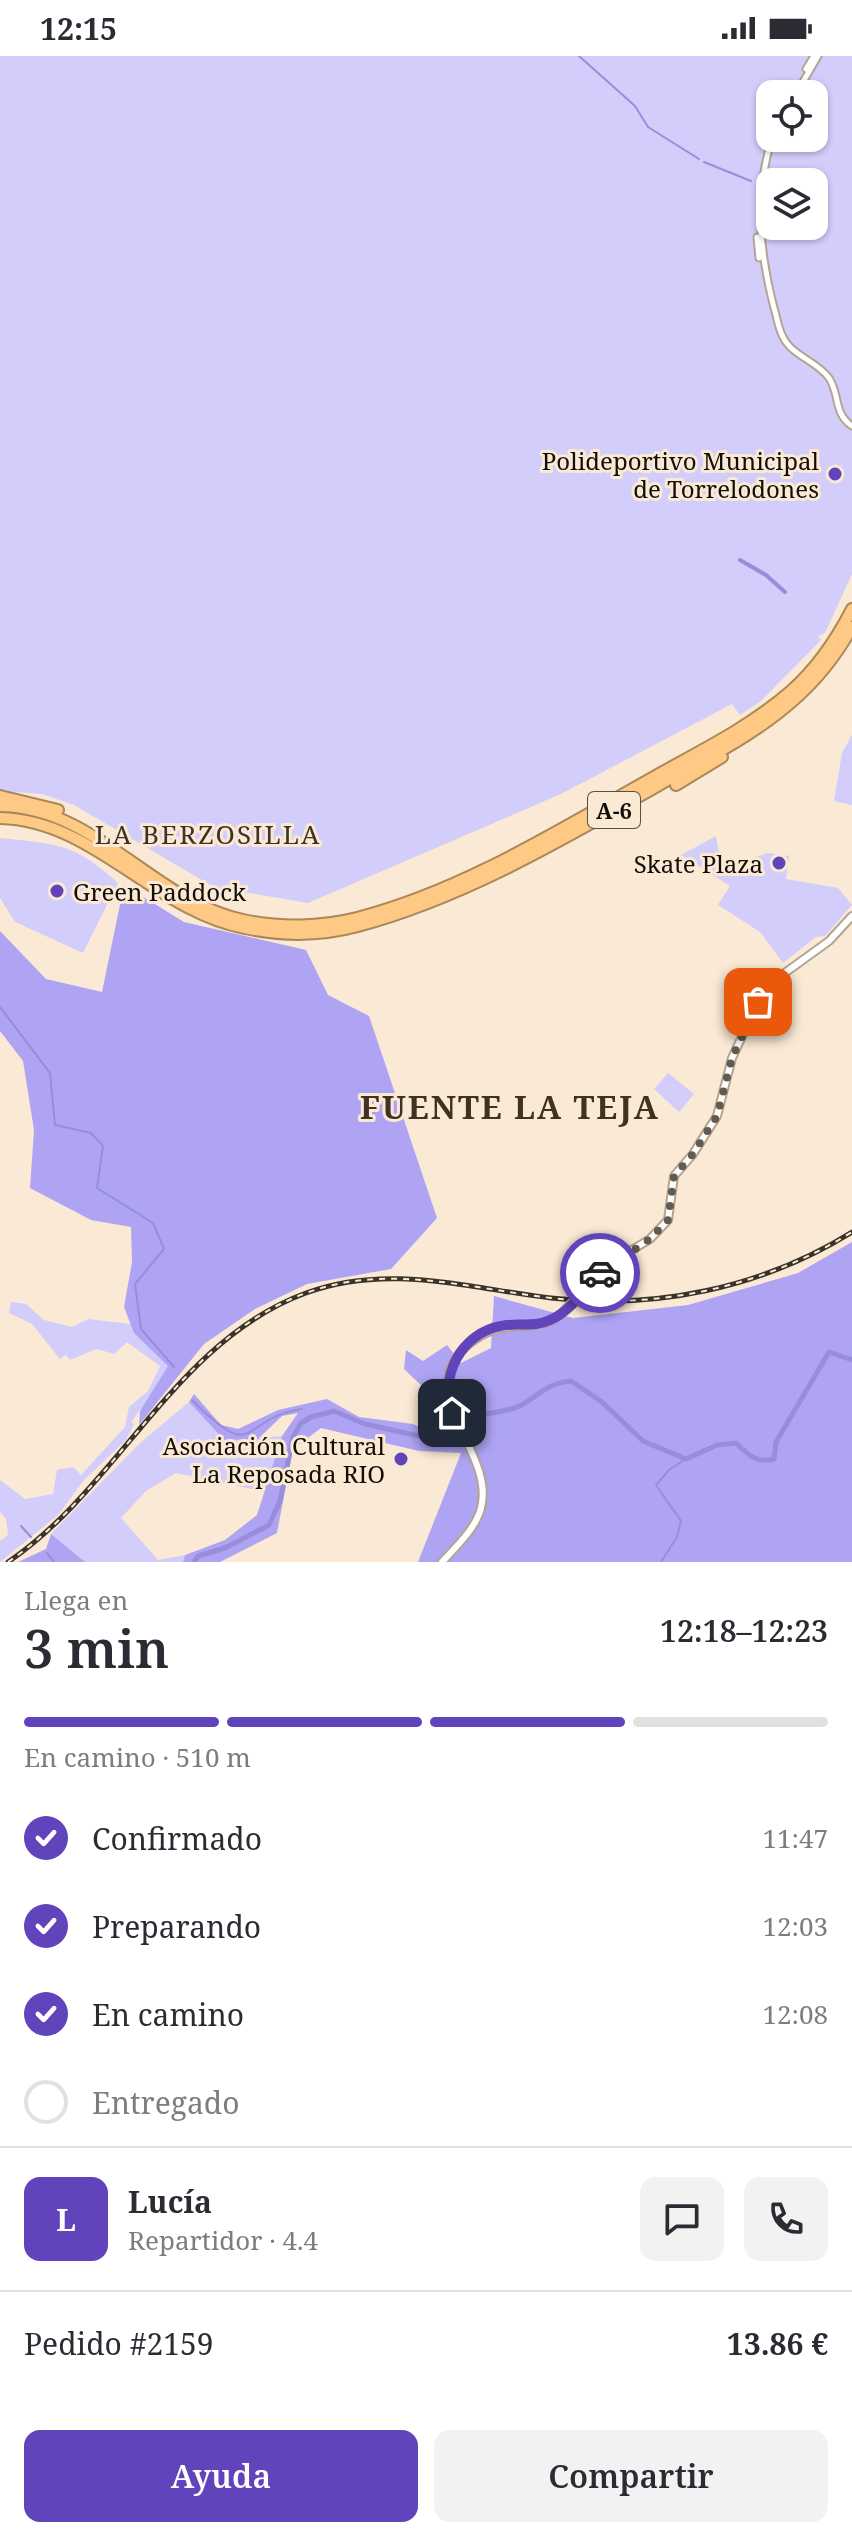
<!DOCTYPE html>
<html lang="es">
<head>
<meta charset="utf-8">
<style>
  :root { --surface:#fff; --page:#f2f2f3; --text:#2b2b33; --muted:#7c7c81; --line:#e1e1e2; --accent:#6143bc }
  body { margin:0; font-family:"Noto Serif",serif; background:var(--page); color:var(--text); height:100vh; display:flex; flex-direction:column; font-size:30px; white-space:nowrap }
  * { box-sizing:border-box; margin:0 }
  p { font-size:26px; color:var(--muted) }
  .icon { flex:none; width:44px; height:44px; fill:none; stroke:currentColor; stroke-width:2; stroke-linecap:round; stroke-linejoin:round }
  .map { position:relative; height:1506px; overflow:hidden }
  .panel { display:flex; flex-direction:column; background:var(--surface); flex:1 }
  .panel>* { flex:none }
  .fabs { position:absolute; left:756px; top:24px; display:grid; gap:16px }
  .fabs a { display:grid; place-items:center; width:72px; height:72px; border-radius:16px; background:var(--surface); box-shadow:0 2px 6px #0004; font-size:40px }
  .pin { position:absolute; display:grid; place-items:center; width:68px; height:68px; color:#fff; margin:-34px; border-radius:16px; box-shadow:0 4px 12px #0006 }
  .courier { position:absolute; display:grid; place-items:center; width:80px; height:80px; margin:-40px; border:6px solid #6143bc; border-radius:50%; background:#fff; color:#222; box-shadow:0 2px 10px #0007 }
  .summary em { font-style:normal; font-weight:600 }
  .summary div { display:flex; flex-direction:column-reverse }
  .summary { display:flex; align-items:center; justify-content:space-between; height:136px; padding:0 24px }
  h1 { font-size:52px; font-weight:600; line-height:60px }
  .bar { display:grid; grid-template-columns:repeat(4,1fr); gap:12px 8px; align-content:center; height:96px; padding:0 24px }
  .bar i { height:10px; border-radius:6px; background:var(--line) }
  .bar .active { background:var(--accent) }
  .bar p { grid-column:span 4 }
  .line { display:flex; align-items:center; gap:20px; padding:0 24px; border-top:2px solid var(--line) }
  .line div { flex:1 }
  .round { display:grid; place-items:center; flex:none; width:84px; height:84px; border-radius:16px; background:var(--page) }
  ol { padding:0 24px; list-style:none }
  li { display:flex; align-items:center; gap:24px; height:88px }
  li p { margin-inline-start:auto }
  li .icon { padding:8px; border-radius:50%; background:var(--accent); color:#fff; stroke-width:4 }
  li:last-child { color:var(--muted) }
  li i { width:44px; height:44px; border:4px solid var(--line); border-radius:50% }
  .primary-button { display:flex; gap:16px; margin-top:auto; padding:16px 24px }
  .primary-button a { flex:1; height:92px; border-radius:16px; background:var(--accent); color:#fff; font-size:32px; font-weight:600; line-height:92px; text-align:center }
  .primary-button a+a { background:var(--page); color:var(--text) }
  .status { display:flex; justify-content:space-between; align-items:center; height:56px; padding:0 40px; background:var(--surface); direction:ltr }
  .status svg { height:22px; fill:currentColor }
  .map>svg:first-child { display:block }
  .green { fill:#d2cdfb; fill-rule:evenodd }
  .forest { fill:#aea4f3 }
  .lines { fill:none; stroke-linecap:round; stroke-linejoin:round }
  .stream { stroke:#978dda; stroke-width:2 }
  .canal { stroke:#978dda; stroke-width:4 }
  .river { stroke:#978dda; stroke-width:5 }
  .tertiary-casing { stroke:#b4a491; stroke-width:9 }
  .secondary-casing { stroke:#b4a491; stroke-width:10 }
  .motorway-casing { stroke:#ab8859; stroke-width:14 }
  .tertiary { stroke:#fff; stroke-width:5 }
  .secondary { stroke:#fff; stroke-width:6 }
  .motorway { stroke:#fdc985; stroke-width:10 }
  .rail-casing { stroke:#3a332a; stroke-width:5 }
  .rail { stroke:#fae9d4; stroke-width:2; stroke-dasharray:6; stroke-linecap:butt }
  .secondary-bridge-casing { stroke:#b4a491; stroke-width:10; stroke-linecap:butt }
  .secondary-bridge { stroke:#fff; stroke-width:6 }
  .done { stroke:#645b4f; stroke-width:8; stroke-dasharray:0 14.4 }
  .route { stroke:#6143bc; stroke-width:10 }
  .poi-dot { fill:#6143bc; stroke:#fae9d4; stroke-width:3 }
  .labels { text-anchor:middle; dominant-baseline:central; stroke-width:6; stroke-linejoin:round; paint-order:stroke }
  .shield { fill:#fae9d4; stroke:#585044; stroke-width:2 }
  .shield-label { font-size:22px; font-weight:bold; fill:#130e07 }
  .poi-label { font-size:24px; fill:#130e07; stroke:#fae9d4; text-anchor:end }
  .neighbourhood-label { font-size:26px; letter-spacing:2px; fill:#3f3222; stroke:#fae9d4 }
  .district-label { font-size:32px; font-weight:bold; letter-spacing:2px; fill:#3f3222; stroke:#fae9d4 }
</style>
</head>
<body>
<div class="status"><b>12:15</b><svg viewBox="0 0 49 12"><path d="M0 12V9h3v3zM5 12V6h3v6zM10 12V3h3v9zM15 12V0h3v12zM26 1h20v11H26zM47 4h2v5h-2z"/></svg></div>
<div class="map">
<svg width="852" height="1506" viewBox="0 0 852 1506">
  <rect width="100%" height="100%" fill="#fae9d4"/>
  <!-- green -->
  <path class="green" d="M 0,0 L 852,0 L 852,518 L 825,577 L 818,580 L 821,584 L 761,645 L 740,659 L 732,648 L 561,738 L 308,847 L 214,831 L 74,749 L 42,738 L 0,735 ZM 770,38 L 814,38 L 814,82 L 770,82 ZM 770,126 L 814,126 L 814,170 L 770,170 Z
    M 852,679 L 852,749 L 834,745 L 842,697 Z
    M 716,780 L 721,808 L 738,806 L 739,811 L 747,810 L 747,804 L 768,797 L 789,800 L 786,823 L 838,832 L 852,849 L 825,880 L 816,881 L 783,907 L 760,876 L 718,849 L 730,830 L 681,799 Z
    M 0,782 C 56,788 75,787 118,827 L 83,897 L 15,866 L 0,842 Z
    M 668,1017 L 694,1038 L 679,1056 L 654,1033 Z
    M 11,1246 L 26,1248 L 44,1264 L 72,1271 L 88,1263 L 147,1270 L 173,1311 L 131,1366 L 134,1368 L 126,1384 L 84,1424 L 58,1459 L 0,1506 L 0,1485 L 8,1479 L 6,1463 L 0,1456 L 0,1424 L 25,1443 L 53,1438 L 57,1414 L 73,1411 L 81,1419 L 125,1371 L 129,1351 L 148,1335 L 160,1310 L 127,1286 L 114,1298 L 97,1293 L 70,1304 L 66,1299 L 60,1303 L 32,1268 L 9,1257 Z
    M 189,1346 L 224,1384 L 282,1380 L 265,1436 L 176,1417 L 146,1435 L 121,1462 L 158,1504 L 185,1499 L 183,1506 L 85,1506 L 51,1478 L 140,1387 Z"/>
  <!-- forest -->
  <path class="forest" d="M 124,829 L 184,866 L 306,894 L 328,939 L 369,960 L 437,1162 L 391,1213 L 307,1228 L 255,1253 L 204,1288 L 139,1369 L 140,1355 L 168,1310 L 134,1277 L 124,1251 L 132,1206 L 131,1171 L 91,1164 L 30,1132 L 34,1074 L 23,1005 L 0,975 L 0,875 L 46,923 L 102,936 Z
    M 852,1186 L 852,1506 L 418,1506 L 461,1397 L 419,1395 L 321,1372 L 293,1393 L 277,1477 L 220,1506 L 183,1506 L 185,1499 L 225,1484 L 257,1459 L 282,1380 L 298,1357 L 282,1360 L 258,1383 L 224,1384 L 189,1346 L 194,1338 L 221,1369 L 238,1373 L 278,1354 L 327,1343 L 359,1361 L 413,1368 L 430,1376 L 460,1359 L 441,1335 L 425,1333 L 404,1313 L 406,1294 L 423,1305 L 447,1289 L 461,1307 L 491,1292 L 494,1240 L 573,1262 L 688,1249 L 798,1217 Z
    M 51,1478 L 85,1506 L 18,1506 L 46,1493 Z"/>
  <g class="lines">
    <!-- stream -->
    <path class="stream" d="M 579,0 L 635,50 L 648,71 L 699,103
      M 704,106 L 751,125
      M 0,951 L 50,1017 L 55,1069 L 91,1077 L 103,1090 L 97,1132 L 153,1167 L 164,1193 L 135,1228 L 141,1273 L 174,1311
      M 192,1344 C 259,1411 238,1362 302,1353
      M 21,1470 L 31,1481
      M 47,1497 L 54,1506
      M 661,1506 L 677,1481 L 681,1465 L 656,1429 L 670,1413 L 686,1403"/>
    <!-- canal -->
    <path class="canal" d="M 740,504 L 766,519 L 785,536"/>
    <!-- river -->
    <path class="river" d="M 194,1506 L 198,1500 L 225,1492 L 269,1469 L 280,1445 L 293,1381 L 301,1367 L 311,1361 L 334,1355 L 365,1368 L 454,1388 L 462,1386 L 480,1359 C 494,1356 513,1355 525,1347 C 541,1337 549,1327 571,1325 L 602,1346 L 643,1385 L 686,1403 L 717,1389 L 736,1387 C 748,1398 756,1408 774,1403 L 776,1386 L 829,1296 L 852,1304"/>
    <!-- tertiary casing -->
    <g class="tertiary-casing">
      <path id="tertiary" d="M 806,13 L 814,0
        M 796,38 L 818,0
        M 772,82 C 754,140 759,193 774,252 C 777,261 778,272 783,281 C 792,300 817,305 829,322 C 840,338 833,357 852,370
        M 757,181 L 759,202"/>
    </g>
    <!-- secondary casing -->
    <g class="secondary-casing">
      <path id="secondary" d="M 583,1235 L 612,1206 L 650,1183 L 668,1164 L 674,1120 L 693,1098 L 717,1060 L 732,1002 L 758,946 L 782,919 L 829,885 L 852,860
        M 442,1506 C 456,1491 476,1472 481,1452 C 496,1395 409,1337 469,1288 C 503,1259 529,1280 560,1259"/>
    </g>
    <!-- motorway casing -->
    <g class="motorway-casing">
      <path id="motorway" d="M 676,729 L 722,701
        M 0,740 L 58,754
        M 0,750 C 97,751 152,845 243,864 C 280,872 321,871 357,862 C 462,835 559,774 652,722 C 700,695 750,671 791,635 C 817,612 836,584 852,553
        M 0,762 C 94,764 154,855 245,872 C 282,880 321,880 358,870 C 463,842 560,785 654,732 C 695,708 740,687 778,657 C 808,634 834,604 852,571"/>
    </g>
    <!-- tertiary -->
    <use href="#tertiary" class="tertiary"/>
    <!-- secondary -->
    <use href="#secondary" class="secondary"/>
    <!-- motorway -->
    <use href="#motorway" class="motorway"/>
    <!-- rail casing -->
    <g class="rail-casing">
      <path id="rail" d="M 8,1506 C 119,1431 175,1285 306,1237 C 388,1207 467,1232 551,1242 C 655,1254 762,1232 852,1176"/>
    </g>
    <!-- rail -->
    <use href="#rail" class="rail"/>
    <!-- secondary-bridge casing -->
    <g class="secondary-bridge-casing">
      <path id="secondary-bridge" d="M 560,1259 L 583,1235"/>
    </g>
    <!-- secondary-bridge -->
    <use href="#secondary-bridge" class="secondary-bridge"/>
  </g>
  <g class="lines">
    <!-- done -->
    <path class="done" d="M 600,1217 L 650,1183 L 668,1164 L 674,1120 L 693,1098 L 717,1060 L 732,1002 L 758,946"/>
    <!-- route -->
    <path class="route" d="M 452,1357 C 439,1321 461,1277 501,1270 C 517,1266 534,1272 550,1264 C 570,1256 586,1232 600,1217"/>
  </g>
  <!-- markers -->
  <g class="poi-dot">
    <circle cx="835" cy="418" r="8"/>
    <circle cx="779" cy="807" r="8"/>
    <circle cx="57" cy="835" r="8"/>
    <circle cx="401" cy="1403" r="8"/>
  </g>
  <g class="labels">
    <!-- shield labels -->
    <rect class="shield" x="588" y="736" width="52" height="36" rx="6"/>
    <g class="shield-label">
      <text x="614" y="754">A-6</text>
    </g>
    <!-- poi labels -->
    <g class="poi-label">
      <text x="819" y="404">Polideportivo Municipal<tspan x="819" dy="28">de Torrelodones</tspan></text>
      <text x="763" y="807">Skate Plaza</text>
      <text x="73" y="835" text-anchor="start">Green Paddock</text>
      <text x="385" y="1389">Asociación Cultural<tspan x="385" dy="28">La Reposada RIO</tspan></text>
    </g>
    <!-- neighbourhood labels -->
    <g class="neighbourhood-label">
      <text x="208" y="778">LA BERZOSILLA</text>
    </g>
    <!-- district labels -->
    <g class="district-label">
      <text x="510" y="1050">FUENTE LA TEJA</text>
    </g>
  </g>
</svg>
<div class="fabs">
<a><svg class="icon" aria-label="locate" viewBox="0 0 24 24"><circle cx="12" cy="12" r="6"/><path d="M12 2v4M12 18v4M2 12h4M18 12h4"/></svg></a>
<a><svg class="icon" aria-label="layers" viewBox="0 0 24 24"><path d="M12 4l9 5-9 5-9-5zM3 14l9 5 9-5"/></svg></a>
</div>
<div class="pin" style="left:758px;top:946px;background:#ea580c"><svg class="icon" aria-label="bag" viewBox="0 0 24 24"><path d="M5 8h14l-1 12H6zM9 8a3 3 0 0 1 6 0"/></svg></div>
<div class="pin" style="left:452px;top:1357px;background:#1f2937"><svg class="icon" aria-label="home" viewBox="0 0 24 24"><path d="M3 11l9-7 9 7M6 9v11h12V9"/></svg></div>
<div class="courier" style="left:600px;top:1217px"><svg class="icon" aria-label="car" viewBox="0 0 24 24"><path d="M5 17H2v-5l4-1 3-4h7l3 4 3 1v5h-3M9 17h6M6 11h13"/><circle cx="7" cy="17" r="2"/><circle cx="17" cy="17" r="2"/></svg></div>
</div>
<section class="panel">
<div class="summary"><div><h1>3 min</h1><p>Llega en</p></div><em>12:18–12:23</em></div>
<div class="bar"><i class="active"></i><i class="active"></i><i class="active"></i><i></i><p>En camino · 510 m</p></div>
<ol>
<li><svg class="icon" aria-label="check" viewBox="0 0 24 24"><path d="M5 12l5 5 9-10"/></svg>Confirmado<p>11:47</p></li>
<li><svg class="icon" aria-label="check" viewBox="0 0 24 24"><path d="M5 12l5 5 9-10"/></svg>Preparando<p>12:03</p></li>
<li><svg class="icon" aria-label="check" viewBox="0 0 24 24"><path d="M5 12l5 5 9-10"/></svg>En camino<p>12:08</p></li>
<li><i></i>Entregado</li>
</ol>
<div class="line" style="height:144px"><b class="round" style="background:var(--accent);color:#fff">L</b><div><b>Lucía</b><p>Repartidor · 4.4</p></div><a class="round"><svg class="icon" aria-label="chat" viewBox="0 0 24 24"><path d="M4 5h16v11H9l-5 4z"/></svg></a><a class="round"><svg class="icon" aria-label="phone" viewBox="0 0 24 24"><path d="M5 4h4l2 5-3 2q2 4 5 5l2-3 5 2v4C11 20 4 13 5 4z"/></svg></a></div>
<div class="line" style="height:104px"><div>Pedido #2159</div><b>13.86 €</b></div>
<div class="primary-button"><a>Ayuda</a><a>Compartir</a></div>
</section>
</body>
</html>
